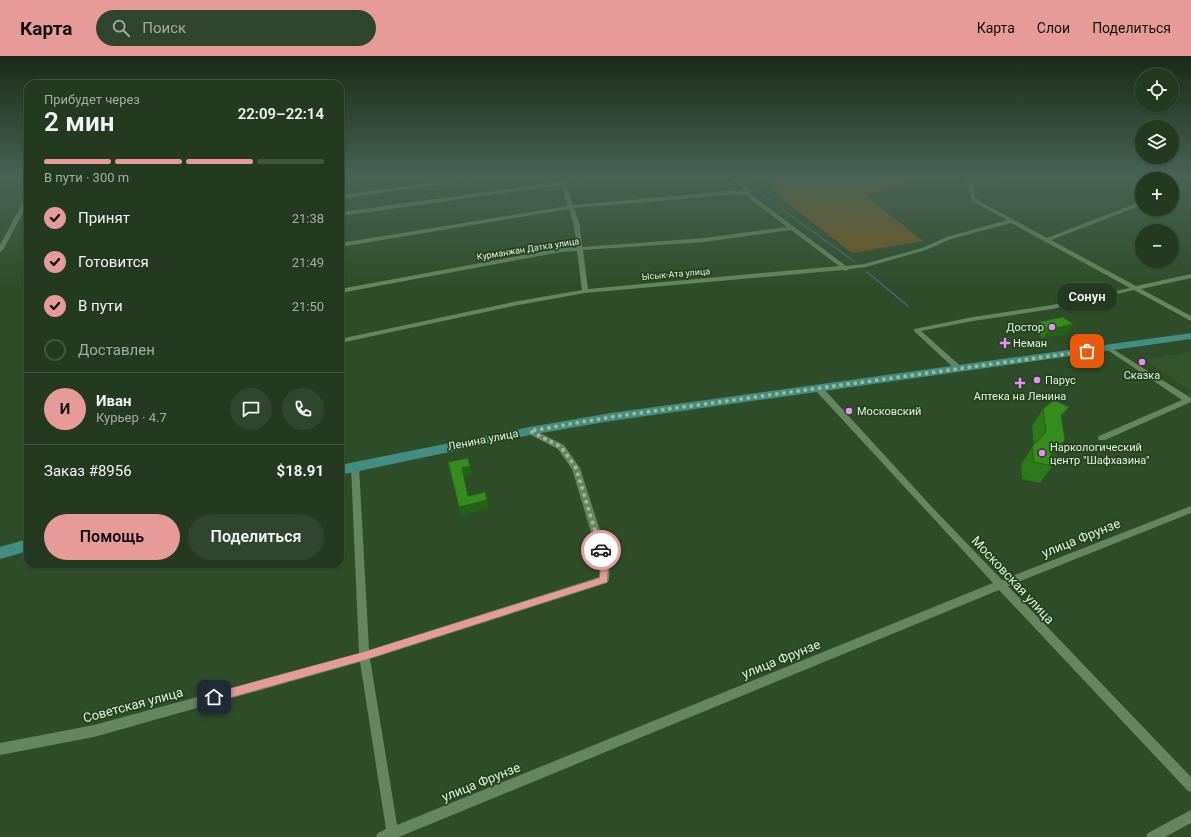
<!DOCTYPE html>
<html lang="ru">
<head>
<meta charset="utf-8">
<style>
  :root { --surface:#243a20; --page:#30452d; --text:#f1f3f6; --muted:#a3ada5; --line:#41543e; --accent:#e69b98 }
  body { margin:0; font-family:Roboto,sans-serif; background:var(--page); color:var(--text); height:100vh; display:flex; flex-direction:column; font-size:15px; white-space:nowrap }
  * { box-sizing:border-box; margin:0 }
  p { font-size:13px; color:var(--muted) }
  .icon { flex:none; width:22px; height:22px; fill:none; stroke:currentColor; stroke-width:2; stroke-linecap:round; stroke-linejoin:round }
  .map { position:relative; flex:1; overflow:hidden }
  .side { position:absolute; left:24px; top:24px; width:320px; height:488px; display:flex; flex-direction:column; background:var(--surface); border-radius:12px; box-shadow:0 1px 3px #0004,0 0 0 1px var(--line) }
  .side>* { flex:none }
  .controls { position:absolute; left:1135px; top:12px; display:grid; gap:8px }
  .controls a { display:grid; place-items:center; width:44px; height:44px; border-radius:50%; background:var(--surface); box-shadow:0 1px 3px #0004,0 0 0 1px var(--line); font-size:20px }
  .pin { position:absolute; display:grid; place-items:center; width:34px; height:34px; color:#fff; margin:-17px; border-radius:8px; box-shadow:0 2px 6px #0006 }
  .courier { position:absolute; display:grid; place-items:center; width:40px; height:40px; margin:-20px; border:3px solid #e69b98; border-radius:50%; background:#fff; color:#222; box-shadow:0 1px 5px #0007 }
  .bubble { position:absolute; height:28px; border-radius:14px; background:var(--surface); box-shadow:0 1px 3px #0004,0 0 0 1px var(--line); font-size:13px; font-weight:600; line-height:28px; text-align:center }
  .headline em { font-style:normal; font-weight:600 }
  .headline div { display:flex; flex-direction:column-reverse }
  .headline { display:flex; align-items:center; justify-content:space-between; height:68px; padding:0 20px }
  h1 { font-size:26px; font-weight:600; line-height:30px }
  .bar { display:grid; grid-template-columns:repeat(4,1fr); gap:6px 4px; align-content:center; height:48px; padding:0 20px }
  .bar i { height:5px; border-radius:3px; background:var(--line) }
  .bar .active { background:var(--accent) }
  .bar p { grid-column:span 4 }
  .line { display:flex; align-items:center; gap:10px; padding:0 20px; border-top:1px solid var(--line) }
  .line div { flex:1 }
  .round { display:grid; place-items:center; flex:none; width:42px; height:42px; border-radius:21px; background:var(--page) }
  ol { padding:0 20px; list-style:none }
  li { display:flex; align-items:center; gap:12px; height:44px }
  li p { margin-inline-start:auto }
  li .icon { padding:4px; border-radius:50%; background:var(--accent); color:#111; stroke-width:4 }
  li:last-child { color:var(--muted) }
  li i { width:22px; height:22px; border:2px solid var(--line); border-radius:50% }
  .button { display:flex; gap:8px; margin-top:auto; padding:8px 20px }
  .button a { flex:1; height:46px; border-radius:24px; background:var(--accent); color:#111; font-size:16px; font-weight:600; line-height:46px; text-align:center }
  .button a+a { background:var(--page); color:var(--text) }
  header { display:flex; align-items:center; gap:24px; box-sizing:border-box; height:56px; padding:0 20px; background:var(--accent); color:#111 }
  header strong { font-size:19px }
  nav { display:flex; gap:22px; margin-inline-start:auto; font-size:14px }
  .search { width:280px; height:36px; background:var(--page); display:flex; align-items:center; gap:10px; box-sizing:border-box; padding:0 14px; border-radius:22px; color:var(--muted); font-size:15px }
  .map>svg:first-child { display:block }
  .built { fill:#34562d }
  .green { fill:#74561e }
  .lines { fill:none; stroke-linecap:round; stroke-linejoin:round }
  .stream { stroke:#496482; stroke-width:1.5 }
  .street { fill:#668660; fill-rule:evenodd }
  .primary { fill:#428e82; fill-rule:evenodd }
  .wall { fill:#2d791a }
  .shaded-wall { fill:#246315 }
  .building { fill:#348d1e; stroke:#246315 }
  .route { fill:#e69b98 }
  .done { stroke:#a2b89e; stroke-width:4; stroke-dasharray:0 7.2 }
  .poi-dot { fill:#e98dfd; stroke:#264220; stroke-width:1.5 }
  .labels { text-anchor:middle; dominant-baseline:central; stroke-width:3.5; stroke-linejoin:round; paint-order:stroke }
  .far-street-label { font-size:9px; fill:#e0f1dd; stroke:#264220 }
  .poi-label { font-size:11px; fill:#e0f1dd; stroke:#264220; text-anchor:start }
  .street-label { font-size:11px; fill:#e0f1dd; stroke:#264220 }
  .near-street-label { font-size:13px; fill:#e0f1dd; stroke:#264220 }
</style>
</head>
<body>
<header>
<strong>Карта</strong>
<div class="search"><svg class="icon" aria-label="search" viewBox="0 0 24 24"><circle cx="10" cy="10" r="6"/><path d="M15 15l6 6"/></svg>Поиск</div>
<nav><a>Карта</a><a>Слои</a><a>Поделиться</a></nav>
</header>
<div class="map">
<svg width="1191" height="781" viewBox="0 0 1191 781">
  <rect width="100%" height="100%" fill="#304d2a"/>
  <!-- built -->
  <path class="built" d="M 1191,296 L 1191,335 L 1153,309 L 1147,303 Z"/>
  <!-- green -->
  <path class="green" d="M 766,120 L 922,120 L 866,140 L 923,185 L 852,197 L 786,146 Z"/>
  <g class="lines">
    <!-- stream -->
    <path class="stream" d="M 737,120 L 773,146
      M 1175,120 L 1191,124
      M 783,154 L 855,206
      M 867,216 L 908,250"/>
    <!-- street -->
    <path class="street" d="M 481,120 L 496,120 L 340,143 L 340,139 Z
      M 559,120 L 564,120 L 573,149 L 741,134 L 748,136 L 727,120 L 733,120 L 754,136 L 749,137 L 846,210 L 864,208 L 922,192 L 947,181 L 1007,164 L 977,148 L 971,143 L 966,120 L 971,120 L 973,127 L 1002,120 L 1012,120 L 974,130 L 975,141 L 981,146 L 1047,182 L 1142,145 L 1142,149 L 1051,184 L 1136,230 L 1191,218 L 1191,222 L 1141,233 L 1191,260 L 1191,265 L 1134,234 L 1052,253 L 973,265 L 921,275 L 964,313 L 960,315 L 957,315 L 914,275 L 914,273 L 973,261 L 1052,249 L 1130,232 L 1011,167 L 951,183 L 926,194 L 866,211 L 849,213 L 846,215 L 843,214 L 585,237 L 513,250 L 340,287 L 340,283 L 513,246 L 582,234 L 577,195 L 561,196 L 340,237 L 340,233 L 561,192 L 577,191 L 574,170 L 569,153 L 340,191 L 340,187 L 568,150 L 561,129 L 340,160 L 340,156 L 560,126 ZM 741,138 L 744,138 L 787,171 L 705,182 L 582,191 L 580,170 L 574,152 ZM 791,174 L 839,210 L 588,233 L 583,194 L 705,186 Z
      M 595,120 L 608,120 L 573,126 L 571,125 Z
      M 1184,130 L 1186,131 L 1186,132 L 1172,138 L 1172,134 Z
      M 28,140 L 28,147 L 3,194 L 0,196 L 0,189 L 25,142 Z
      M 1108,290 L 1191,342 L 1191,346 L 1105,384 L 1099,384 L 1098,382 L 1099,380 L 1182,344 L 1106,293 L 1105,292 L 1106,291 Z
      M 816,331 L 822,331 L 931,450 L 1002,524 L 1191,450 L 1191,457 L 1008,530 L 1191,721 L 1191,736 L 1187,734 L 999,534 L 399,781 L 376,781 L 378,777 L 386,773 L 360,606 L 94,681 L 0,699 L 0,687 L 94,669 L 359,597 L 351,410 L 352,408 L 358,408 L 359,410 L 369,594 L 599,521 L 600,506 L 572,413 L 558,393 L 527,377 L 526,375 L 527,373 L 530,372 L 564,389 L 580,412 L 610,506 L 609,524 L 607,527 L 604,528 L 370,603 L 397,769 L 993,527 L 816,335 L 815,333 Z
      M 1191,754 L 1191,767 L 1165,781 L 1146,781 L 1148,777 Z"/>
    <!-- primary -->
    <path class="primary" d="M 1191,277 L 1191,283 L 611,365 L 530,379 L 340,419 L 340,409 L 530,371 L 611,357 Z
      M 28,483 L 28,495 L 0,503 L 0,491 Z"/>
  </g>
  <!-- wall -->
  <path class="wall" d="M 1038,266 L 1073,268 L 1068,277 L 1043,282 L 1033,274 Z
    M 1069,351 L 1061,363 L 1065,384 L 1051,403 L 1052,410 L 1040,427 L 1022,423 L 1021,408 L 1034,389 L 1032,370 L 1043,353 Z"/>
  <!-- shaded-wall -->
  <path class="shaded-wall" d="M 1073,268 L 1068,277 L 1043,282 L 1048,274 Z
    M 1069,351 L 1058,368 L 1061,359 Z
    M 1065,384 L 1053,401 L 1045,409 L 1050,399 Z
    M 470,410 L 472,419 L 464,421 L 462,412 Z
    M 487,444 L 489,452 L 461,459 L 459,451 Z"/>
  <!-- building -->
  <path class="building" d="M 1063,261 L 1073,268 L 1048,274 L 1038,266 Z
    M 1054,344 L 1069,351 L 1061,359 L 1065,384 L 1050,399 L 1052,410 L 1034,406 L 1032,391 L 1046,376 L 1043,353 Z
    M 468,402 L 470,410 L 462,412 L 468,440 L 485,436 L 487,444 L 459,451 L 448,406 Z"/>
  <!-- sky -->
  <linearGradient id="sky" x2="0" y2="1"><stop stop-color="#1a2a17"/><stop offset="0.52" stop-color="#486255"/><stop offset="1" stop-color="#486255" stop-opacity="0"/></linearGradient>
  <rect width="1191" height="230" fill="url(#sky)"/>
  <!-- route -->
  <path class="route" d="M 598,491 L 603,491 L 608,506 L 607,526 L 364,604 L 214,646 L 211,644 L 209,641 L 211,638 L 214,637 L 364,596 L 600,522 L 601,506 L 597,494 Z"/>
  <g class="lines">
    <!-- done -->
    <path class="done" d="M 601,494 L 576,412 L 561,391 L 530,375 L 611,361 L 1087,295"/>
  </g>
  <!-- markers -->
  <g class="poi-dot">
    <circle cx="1052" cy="271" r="4"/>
    <path d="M1003 281h4v4h4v4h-4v4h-4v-4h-4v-4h4z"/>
    <circle cx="1142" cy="306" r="4"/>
    <circle cx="1037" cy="324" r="4"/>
    <path d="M1018 321h4v4h4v4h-4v4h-4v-4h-4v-4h4z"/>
    <circle cx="849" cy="355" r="4"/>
    <circle cx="1042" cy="397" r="4"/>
  </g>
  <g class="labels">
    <!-- far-street labels -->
    <g class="far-street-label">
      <text transform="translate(528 193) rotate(-9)">Курманжан Датка улица</text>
      <text transform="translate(676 218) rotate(-5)">Ысык-Ата улица</text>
    </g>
    <!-- poi labels -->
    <g class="poi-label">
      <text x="1044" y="271" text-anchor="end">Достор</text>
      <text x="1013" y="287">Неман</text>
      <text x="1142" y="319" text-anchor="middle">Сказка</text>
      <text x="1045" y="324">Парус</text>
      <text x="1020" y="340" text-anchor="middle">Аптека на Ленина</text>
      <text x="857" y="355">Московский</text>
      <text x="1050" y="391">Наркологический<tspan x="1050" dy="13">центр "Шафхазина"</tspan></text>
    </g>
    <!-- street labels -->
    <g class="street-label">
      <text transform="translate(483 384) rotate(-11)">Ленина улица</text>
    </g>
    <!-- near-street labels -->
    <g class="near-street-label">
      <text transform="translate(1081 482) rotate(-22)">улица Фрунзе</text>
      <text transform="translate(1013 524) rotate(47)">Московская улица</text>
      <text transform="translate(781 603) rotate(-22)">улица Фрунзе</text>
      <text transform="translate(133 649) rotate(-15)">Советская улица</text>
      <text transform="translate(481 726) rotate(-22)">улица Фрунзе</text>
    </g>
  </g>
</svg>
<div class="controls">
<a><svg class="icon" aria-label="locate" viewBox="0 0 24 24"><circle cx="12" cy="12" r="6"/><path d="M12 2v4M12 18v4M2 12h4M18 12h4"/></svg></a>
<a><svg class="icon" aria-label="layers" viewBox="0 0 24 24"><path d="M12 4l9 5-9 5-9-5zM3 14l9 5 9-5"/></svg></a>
<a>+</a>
<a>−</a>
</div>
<div class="pin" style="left:1087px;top:295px;background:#ea580c"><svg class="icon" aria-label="bag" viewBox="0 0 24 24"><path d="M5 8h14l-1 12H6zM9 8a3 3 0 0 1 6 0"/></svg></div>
<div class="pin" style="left:214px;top:641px;background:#1f2937"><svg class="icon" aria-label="home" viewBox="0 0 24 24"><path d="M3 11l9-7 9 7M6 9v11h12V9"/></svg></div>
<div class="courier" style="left:601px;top:494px"><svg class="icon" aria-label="car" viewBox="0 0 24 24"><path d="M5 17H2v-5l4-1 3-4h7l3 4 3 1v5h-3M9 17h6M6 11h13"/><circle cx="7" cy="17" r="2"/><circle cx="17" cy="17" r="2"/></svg></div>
<div class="bubble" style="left:1057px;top:227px;width:60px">Сонун</div>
<section class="side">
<div class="headline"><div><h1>2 мин</h1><p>Прибудет через</p></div><em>22:09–22:14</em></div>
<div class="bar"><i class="active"></i><i class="active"></i><i class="active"></i><i></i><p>В пути · 300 m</p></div>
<ol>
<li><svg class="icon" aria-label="check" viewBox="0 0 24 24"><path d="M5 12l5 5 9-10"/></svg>Принят<p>21:38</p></li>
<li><svg class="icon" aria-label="check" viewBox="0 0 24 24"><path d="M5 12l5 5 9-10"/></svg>Готовится<p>21:49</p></li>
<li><svg class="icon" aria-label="check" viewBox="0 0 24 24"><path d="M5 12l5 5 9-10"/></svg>В пути<p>21:50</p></li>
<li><i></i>Доставлен</li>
</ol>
<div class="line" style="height:72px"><b class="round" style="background:var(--accent);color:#111">И</b><div><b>Иван</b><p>Курьер · 4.7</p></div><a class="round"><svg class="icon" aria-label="chat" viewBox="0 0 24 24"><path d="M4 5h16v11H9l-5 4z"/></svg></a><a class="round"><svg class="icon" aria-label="phone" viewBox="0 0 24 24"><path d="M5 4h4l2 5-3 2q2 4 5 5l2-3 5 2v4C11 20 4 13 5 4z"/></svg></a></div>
<div class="line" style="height:52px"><div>Заказ #8956</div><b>$18.91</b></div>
<div class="button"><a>Помощь</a><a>Поделиться</a></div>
</section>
</div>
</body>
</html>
